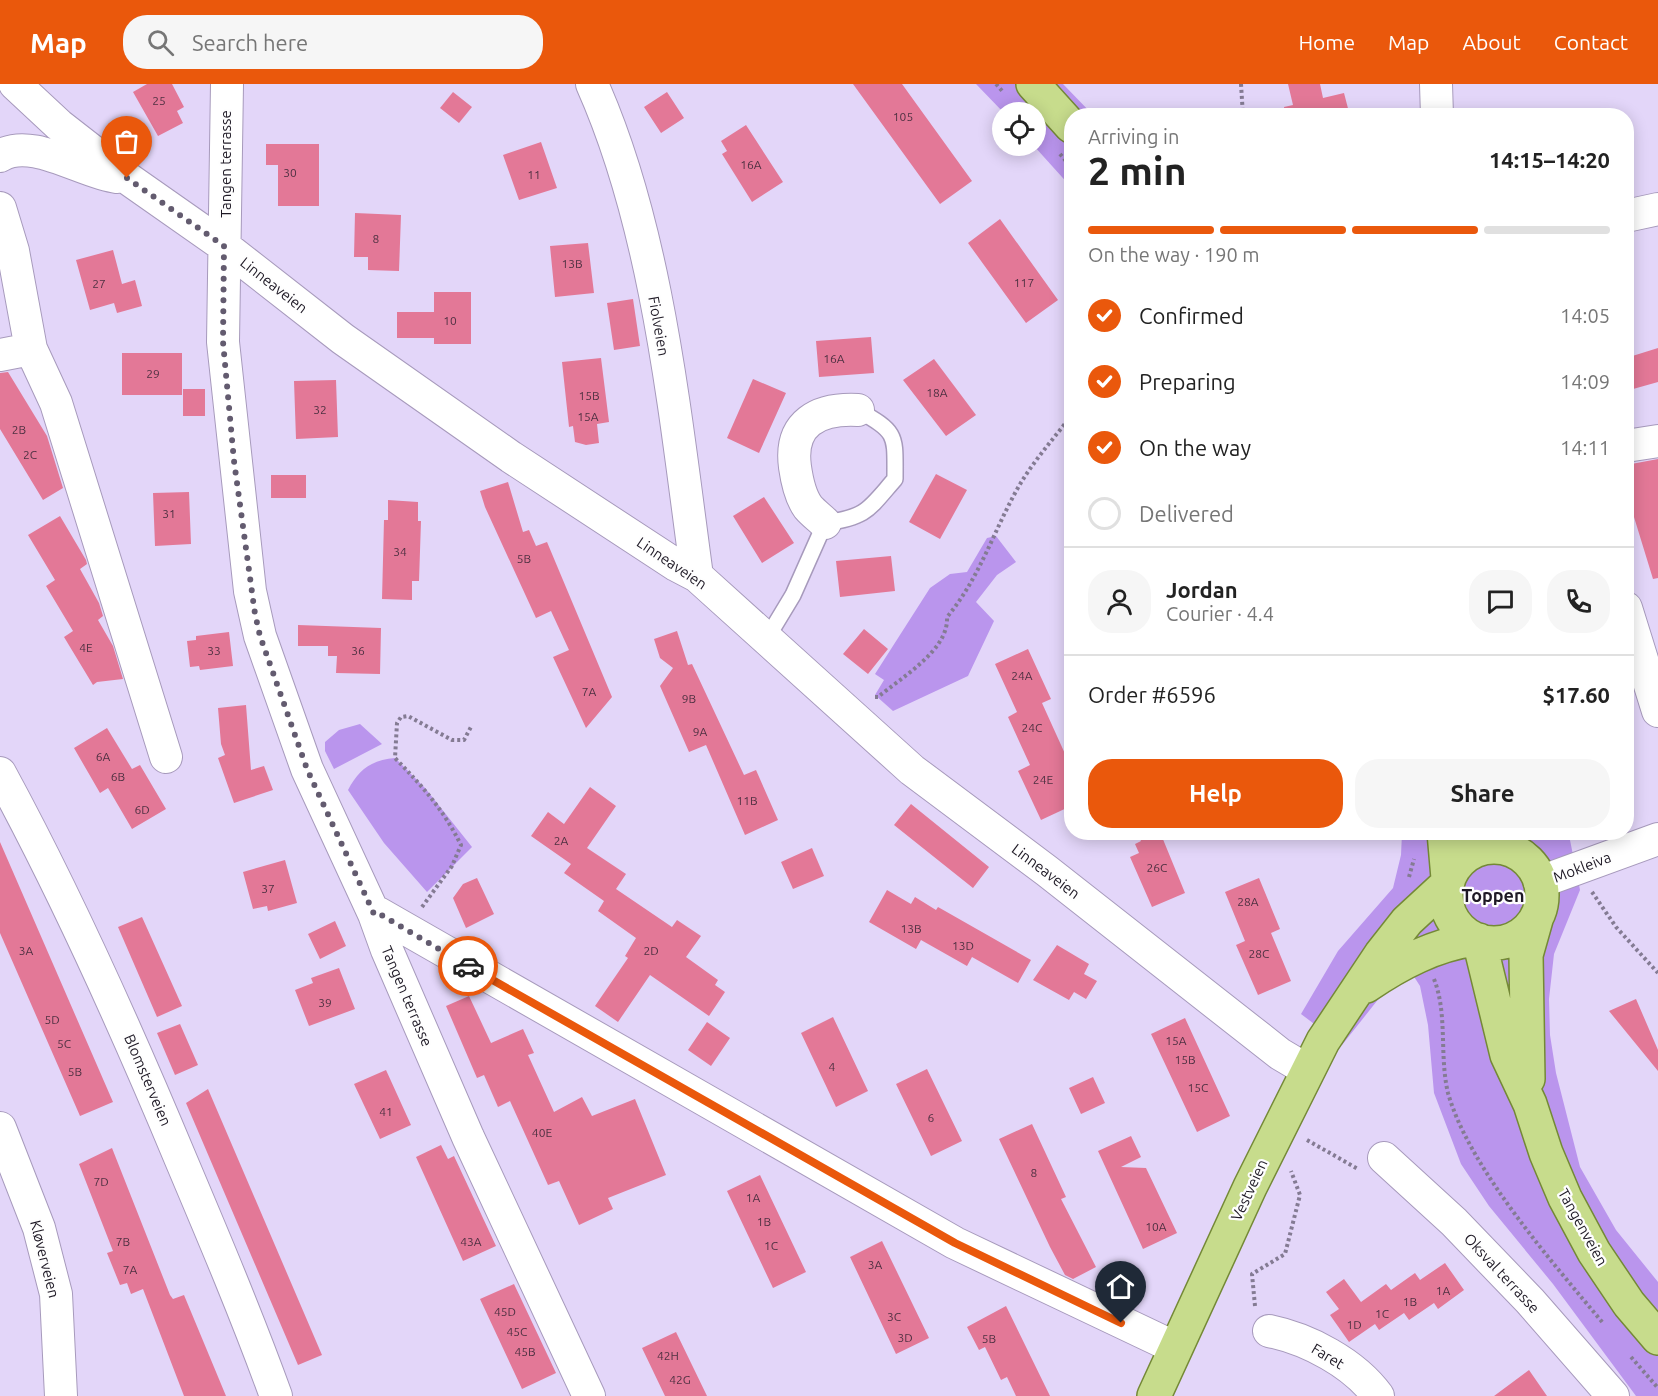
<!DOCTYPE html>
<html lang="en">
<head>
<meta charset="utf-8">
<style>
  :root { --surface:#fff; --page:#f6f6f6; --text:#222; --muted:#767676; --line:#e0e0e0; --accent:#ea580c }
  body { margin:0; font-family:Ubuntu,sans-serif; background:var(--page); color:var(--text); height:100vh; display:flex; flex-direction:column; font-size:22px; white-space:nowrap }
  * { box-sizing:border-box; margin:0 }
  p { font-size:20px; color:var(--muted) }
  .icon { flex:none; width:33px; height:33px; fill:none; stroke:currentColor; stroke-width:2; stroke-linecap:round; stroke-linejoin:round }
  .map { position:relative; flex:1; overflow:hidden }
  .panel { position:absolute; left:1064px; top:24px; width:570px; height:732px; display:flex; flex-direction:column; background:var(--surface); border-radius:24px; box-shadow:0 3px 15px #0003 }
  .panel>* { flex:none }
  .buttons { position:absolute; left:992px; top:18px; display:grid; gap:12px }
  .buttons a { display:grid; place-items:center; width:54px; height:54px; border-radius:50%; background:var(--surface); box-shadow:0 3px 15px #0003; font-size:30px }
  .pin { position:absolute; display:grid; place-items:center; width:51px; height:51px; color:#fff; margin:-62px -26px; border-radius:50% 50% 50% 0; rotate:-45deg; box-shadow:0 0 6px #0007 }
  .pin .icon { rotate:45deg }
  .courier { position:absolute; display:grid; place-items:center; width:60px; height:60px; margin:-30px; border:4px solid #ea580c; border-radius:50%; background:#fff; color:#222; box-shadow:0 2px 8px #0007 }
  .summary em { font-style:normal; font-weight:600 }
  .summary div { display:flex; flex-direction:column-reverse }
  .summary { display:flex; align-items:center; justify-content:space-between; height:102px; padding:0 24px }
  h1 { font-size:39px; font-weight:600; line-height:45px }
  .bar { display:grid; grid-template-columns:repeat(4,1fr); gap:9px 6px; align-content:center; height:72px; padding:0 24px }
  .bar i { height:8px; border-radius:4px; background:var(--line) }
  .bar .selected { background:var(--accent) }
  .bar p { grid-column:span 4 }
  .line { display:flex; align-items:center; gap:15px; padding:0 24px; border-top:2px solid var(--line) }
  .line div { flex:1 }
  .round { display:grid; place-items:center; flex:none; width:63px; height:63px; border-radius:24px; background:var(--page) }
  ol { padding:0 24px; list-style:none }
  li { display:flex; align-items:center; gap:18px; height:66px }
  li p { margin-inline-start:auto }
  li .icon { padding:6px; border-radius:50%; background:var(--accent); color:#fff; stroke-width:4 }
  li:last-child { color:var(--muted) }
  li i { width:33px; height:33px; border:3px solid var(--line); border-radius:50% }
  .primary-button { display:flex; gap:12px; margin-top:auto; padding:12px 24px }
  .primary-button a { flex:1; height:69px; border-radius:24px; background:var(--accent); color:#fff; font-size:24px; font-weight:600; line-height:69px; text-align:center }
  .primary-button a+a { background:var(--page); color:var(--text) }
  header { display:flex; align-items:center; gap:36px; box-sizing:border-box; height:84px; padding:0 30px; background:var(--accent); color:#fff }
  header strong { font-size:28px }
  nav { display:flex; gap:33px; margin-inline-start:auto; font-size:21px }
  .search { width:420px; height:54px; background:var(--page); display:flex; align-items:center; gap:15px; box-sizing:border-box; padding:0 21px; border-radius:24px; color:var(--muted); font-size:22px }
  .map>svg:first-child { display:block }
  .green { fill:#ba95ed }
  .building { fill:#e37897 }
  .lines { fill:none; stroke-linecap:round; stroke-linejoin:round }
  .lane-casing { stroke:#a79abc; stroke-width:18 }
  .street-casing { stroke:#a79abc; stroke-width:34 }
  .primary-casing { stroke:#748936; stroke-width:36 }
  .path { stroke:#847b93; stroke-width:4; stroke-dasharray:3 3; stroke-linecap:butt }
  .lane { stroke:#fff; stroke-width:15 }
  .street { stroke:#fff; stroke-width:32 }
  .primary { stroke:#c7dc8c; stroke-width:33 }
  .done { stroke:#635b6f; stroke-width:6; stroke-dasharray:0 10.8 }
  .route { stroke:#ea580c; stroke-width:8 }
  .labels { text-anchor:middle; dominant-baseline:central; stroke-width:4.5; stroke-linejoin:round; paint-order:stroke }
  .number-label { font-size:12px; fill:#4f3142 }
  .street-label { font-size:15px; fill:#1e1925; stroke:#fefefe }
  .quarter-label { font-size:18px; font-weight:bold; fill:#1e1925; stroke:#fefefe }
</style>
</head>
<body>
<header>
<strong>Map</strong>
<div class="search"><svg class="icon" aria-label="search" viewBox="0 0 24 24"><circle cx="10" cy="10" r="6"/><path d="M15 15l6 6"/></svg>Search here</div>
<nav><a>Home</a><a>Map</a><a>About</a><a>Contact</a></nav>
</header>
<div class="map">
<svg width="1658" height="1312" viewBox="0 0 1658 1312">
  <rect width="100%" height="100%" fill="#e3d6f9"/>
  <!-- green -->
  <path class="green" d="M 976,0 L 1063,0 L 1093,31 L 1071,32 L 1071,103 L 1034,62 L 1035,28 L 1003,28 Z
    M 996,452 L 1016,478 L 997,491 L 976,518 L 994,537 L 968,592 L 893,627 L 875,611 L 884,596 L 875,590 L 930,504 L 950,490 L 967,488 L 987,454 Z
    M 360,640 L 382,660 L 334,685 L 325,667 L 325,658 L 339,646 Z
    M 395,674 L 425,704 L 472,763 L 427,808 L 384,759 L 348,706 C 359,685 372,676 395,674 Z
    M 1563,748 L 1569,751 L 1580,806 L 1554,870 L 1549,915 L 1550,951 L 1556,989 L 1580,1083 L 1616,1146 L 1658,1198 L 1658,1312 L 1636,1312 L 1553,1200 L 1489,1122 L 1461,1080 L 1434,1009 L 1428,941 L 1420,902 L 1411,888 L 1384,908 L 1342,961 L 1301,930 L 1338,867 L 1393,804 L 1401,771 L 1402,749 Z"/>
  <!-- building -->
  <path class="building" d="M 147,0 L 172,0 L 184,23 L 177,27 L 183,39 L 158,52 L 133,8 Z
    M 853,0 L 902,0 L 972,97 L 940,120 Z
    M 1288,0 L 1320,0 L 1323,14 L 1344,9 L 1350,32 L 1285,32 L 1284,23 L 1293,21 Z
    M 453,8 L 472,23 L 459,39 L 440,24 Z
    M 667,8 L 684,34 L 661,49 L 644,23 Z
    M 746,41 L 783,98 L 752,118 L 722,70 L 727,67 L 721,57 Z
    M 541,58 L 557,104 L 519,116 L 503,71 Z
    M 266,60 L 319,60 L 319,122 L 278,122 L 278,81 L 266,81 Z
    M 355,129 L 401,131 L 399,187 L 368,186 L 368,173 L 354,173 Z
    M 1000,135 L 1058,216 L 1026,239 L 968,159 Z
    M 588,159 L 594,209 L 555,213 L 550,162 Z
    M 113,166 L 122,200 L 135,196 L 142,222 L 117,229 L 114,219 L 90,226 L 76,176 Z
    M 434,208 L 471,208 L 471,260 L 434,260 L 434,254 L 397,254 L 397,228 L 434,228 Z
    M 633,215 L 640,262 L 614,266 L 607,219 Z
    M 871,253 L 874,289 L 819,293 L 816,257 Z
    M 1658,264 L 1658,298 L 1626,307 L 1626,274 Z
    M 122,269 L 182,269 L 182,311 L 122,311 Z
    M 601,274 L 609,338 L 597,340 L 599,359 L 586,361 L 575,358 L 573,342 L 569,343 L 562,278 Z
    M 934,275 L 976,331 L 946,352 L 903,296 Z
    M 8,288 L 47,352 L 63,404 L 43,416 L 0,345 L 0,289 Z
    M 753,295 L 786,309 L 759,369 L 727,354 Z
    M 336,296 L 338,353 L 296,355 L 294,297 Z
    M 183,305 L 205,305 L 205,332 L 183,332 Z
    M 1658,375 L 1658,494 L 1653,495 L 1626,407 L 1626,381 Z
    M 936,390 L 967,406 L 940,455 L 909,438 Z
    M 271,391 L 306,391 L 306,414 L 271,414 Z
    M 508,398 L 523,448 L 529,446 L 536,462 L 547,458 L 612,613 L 586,644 L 553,573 L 569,566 L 551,527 L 536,534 L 485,423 L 480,407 Z
    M 189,408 L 191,460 L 155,462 L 153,409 Z
    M 764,413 L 794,459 L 762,479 L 733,432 Z
    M 388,416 L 418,418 L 418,437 L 421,437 L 419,497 L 412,497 L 412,516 L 382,515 L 384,436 L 388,436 Z
    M 60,432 L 86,476 L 87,480 L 80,485 L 99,519 L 103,532 L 98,536 L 113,562 L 123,595 L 97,598 L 93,601 L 64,553 L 73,547 L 46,502 L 55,496 L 28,451 Z
    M 891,472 L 895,507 L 840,513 L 836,477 Z
    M 298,541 L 381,544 L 380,590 L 336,589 L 337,572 L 328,572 L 328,562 L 298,562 Z
    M 864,545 L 888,565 L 868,590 L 843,570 Z
    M 677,547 L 688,581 L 692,580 L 744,691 L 756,686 L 778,736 L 745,751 L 706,661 L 689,668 L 660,602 L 673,584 L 660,574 L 654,555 Z
    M 229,548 L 233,582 L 200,586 L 199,582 L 190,583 L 187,557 L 196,556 L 196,552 Z
    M 1028,565 L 1051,615 L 1042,619 L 1071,683 L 1071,722 L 1041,736 L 1018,687 L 1030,681 L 1008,633 L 1017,628 L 995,580 Z
    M 246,621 L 251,686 L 264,682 L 273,706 L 234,719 L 218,674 L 225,671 L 221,660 L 218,624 Z
    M 107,644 L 132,685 L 140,681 L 166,725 L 132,745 L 108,704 L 100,709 L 74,664 Z
    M 590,703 L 616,722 L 587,764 L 626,790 L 616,805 L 672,843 L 677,836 L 701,852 L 686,873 L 718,896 L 715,901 L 725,908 L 709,932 L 650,891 L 618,938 L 595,922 L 628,874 L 625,872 L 636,854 L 598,827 L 604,817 L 564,789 L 571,780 L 531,752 L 548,728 L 564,740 Z
    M 911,720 L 989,783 L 973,804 L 894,741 Z
    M 1137,748 L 1160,748 L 1185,809 L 1152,823 L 1130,773 L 1139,769 L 1135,760 L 1141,757 Z
    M 0,758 L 113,1018 L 80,1032 L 0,849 Z
    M 812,764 L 824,792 L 793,805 L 781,778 Z
    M 285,776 L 297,819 L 268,827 L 267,822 L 253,825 L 243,788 Z
    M 477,794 L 494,830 L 466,844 L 453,814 L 463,800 Z
    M 1259,794 L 1280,845 L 1271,849 L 1291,897 L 1258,911 L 1236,861 L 1245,857 L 1225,808 Z
    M 887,806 L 911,820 L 915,813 L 936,826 L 938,823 L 1031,876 L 1018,899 L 972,873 L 967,882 L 921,856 L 916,865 L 869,838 Z
    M 142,833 L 182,922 L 157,933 L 118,843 Z
    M 335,837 L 346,862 L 320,875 L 308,850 Z
    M 1057,861 L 1089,880 L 1084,890 L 1097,897 L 1086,915 L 1074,908 L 1069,916 L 1033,896 Z
    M 339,884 L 355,925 L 309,942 L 295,906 L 313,899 L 311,894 Z
    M 469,912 L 491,959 L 523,945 L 534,969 L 528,971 L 554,1028 L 582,1013 L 592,1032 L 635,1015 L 666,1091 L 608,1114 L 613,1125 L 579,1141 L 559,1097 L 548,1101 L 510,1017 L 498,1023 L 484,991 L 477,994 L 446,922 Z
    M 1636,915 L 1658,966 L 1658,987 L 1609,927 Z
    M 833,933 L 868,1007 L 836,1023 L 801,949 Z
    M 1185,934 L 1230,1032 L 1197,1048 L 1151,950 Z
    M 707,938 L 730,954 L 711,982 L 688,966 Z
    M 180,940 L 198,981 L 175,991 L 157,949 Z
    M 927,985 L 962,1057 L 931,1072 L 896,1000 Z
    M 386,986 L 411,1041 L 380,1055 L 354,1000 Z
    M 1093,993 L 1105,1019 L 1081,1030 L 1069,1004 Z
    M 208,1005 L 322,1271 L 298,1281 L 186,1019 Z
    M 1032,1040 L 1066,1113 L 1061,1115 L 1096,1183 L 1073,1195 L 1065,1191 L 1050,1163 L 999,1055 Z
    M 1131,1052 L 1141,1073 L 1121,1083 L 1146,1084 L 1177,1149 L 1143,1165 L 1098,1067 Z
    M 441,1061 L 448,1075 L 454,1072 L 496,1162 L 463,1177 L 416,1073 Z
    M 112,1064 L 170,1211 L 173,1215 L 184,1211 L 226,1312 L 184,1312 L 143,1205 L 131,1210 L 127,1199 L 120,1201 L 107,1169 L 113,1167 L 79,1080 Z
    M 760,1091 L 806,1188 L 773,1204 L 727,1107 Z
    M 882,1157 L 929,1254 L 896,1270 L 850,1173 Z
    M 1445,1179 L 1464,1206 L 1438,1225 L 1434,1219 L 1409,1236 L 1404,1229 L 1379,1246 L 1375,1240 L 1349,1258 L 1330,1231 L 1339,1225 L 1326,1208 L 1344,1195 L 1361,1218 L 1386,1200 L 1391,1206 L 1415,1189 L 1420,1196 Z
    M 514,1200 L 556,1289 L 522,1305 L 480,1215 Z
    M 1006,1222 L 1050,1312 L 1016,1312 L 1007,1293 L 1001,1296 L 985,1263 L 979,1266 L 967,1243 Z
    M 676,1248 L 707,1312 L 665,1312 L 642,1264 Z
    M 1529,1286 L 1547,1312 L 1494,1312 Z"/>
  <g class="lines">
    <!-- lane casing -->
    <g class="lane-casing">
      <path id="lane" d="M 767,554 L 793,511 L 825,439 C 867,433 868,426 895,395 C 895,350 898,349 858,326"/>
    </g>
    <!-- street casing -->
    <g class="street-casing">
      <path id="street" d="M 15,0 L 59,41 L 127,94 L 224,162 L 343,255 L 511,373 L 676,481 L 697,492 L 912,686 L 1047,787 L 1280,970 L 1307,986
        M 227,0 L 223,258 L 250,507 L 260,552 L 307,685 L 374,830 L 387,866 L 468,1053 L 589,1312
        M 592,0 C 658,148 675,332 697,492
        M 1436,0 L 1437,32
        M 0,72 C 31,52 83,89 117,93
        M 0,124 L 13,167 L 31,265 L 56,319 L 166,673
        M 1626,132 L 1658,125
        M 0,271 L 31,265
        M 1626,362 L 1658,357
        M 825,439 C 820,434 813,429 808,423 C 800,412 797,397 795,383 C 789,339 818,324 858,326
        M 1626,524 L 1658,627
        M 0,689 C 68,814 126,944 181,1076 C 214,1154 247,1232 276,1312
        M 1540,798 L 1658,755
        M 374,830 L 378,829 L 955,1159 L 1176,1264
        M 0,1044 L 39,1144 L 56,1210 L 61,1312
        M 1384,1074 L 1454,1138 L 1530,1217 L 1613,1312
        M 1269,1247 C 1308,1255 1354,1279 1378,1312"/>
    </g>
    <!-- primary casing -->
    <g class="primary-casing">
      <path id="primary" d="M 1033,0 L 1071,42
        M 1444,748 L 1448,794
        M1446 811a48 48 0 1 1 96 0a48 48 0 1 1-96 0Z
        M 1479,856 L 1507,971 L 1530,1020 L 1546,1069 L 1565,1114 L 1594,1168 L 1629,1220 L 1658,1254
        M 1366,902 C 1400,879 1434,861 1475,855
        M 1528,995 L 1526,871 L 1537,832
        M 1154,1312 L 1250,1103 L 1323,957 L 1381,870 L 1407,837 L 1446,801"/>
    </g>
    <!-- path -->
    <path class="path" d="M 996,0 L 1004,9
      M 1241,0 L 1243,32
      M 1060,70 L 1071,83
      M 875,613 L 878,613 C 902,593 949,566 947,533 C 978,496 992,452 1014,411 C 1029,382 1051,358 1071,332
      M 1409,793 L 1414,775
      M 1592,808 L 1616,843 L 1658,889
      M 422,823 L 452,782 L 461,761 C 443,725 423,703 395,674 L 397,639 L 401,633 L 408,632 L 452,656 L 464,656 L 472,641
      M 1434,895 C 1448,931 1439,971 1448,1009 C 1469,1084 1553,1179 1603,1239
      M 1307,1056 L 1358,1085
      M 1255,1222 L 1252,1190 L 1285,1170 L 1300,1111 L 1291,1087
      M 1631,1273 L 1658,1304"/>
    <!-- lane -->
    <use href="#lane" class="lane"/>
    <!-- street -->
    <use href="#street" class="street"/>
    <!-- primary -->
    <use href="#primary" class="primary"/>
  </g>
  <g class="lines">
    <!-- done -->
    <path class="done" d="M 127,94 L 224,162 L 223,258 L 234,377 L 255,530 L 260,552 L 307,685 L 374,830 L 378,829 L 468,882"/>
    <!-- route -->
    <path class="route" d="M 468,882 L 955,1159 L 1121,1239"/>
  </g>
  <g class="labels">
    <!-- number labels -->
    <g class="number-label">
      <text x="159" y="16">25</text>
      <text x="903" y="32">105</text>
      <text x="751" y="80">16A</text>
      <text x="290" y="88">30</text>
      <text x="534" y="90">11</text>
      <text x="376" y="154">8</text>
      <text x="572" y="179">13B</text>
      <text x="1024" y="198">117</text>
      <text x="99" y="199">27</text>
      <text x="450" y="236">10</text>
      <text x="834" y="274">16A</text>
      <text x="153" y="289">29</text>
      <text x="937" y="308">18A</text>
      <text x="589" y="311">15B</text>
      <text x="320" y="325">32</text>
      <text x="588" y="332">15A</text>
      <text x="19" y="345">2B</text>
      <text x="30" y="370">2C</text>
      <text x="169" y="429">31</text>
      <text x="400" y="467">34</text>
      <text x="524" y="474">5B</text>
      <text x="86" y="563">4E</text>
      <text x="214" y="566">33</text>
      <text x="358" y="566">36</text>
      <text x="1022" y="591">24A</text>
      <text x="589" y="607">7A</text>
      <text x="689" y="614">9B</text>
      <text x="1032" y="643">24C</text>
      <text x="700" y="647">9A</text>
      <text x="103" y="672">6A</text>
      <text x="118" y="692">6B</text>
      <text x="1043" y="695">24E</text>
      <text x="747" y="716">11B</text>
      <text x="142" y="725">6D</text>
      <text x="561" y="756">2A</text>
      <text x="1157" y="783">26C</text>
      <text x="268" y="804">37</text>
      <text x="1248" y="817">28A</text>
      <text x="911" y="844">13B</text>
      <text x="963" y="861">13D</text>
      <text x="26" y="866">3A</text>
      <text x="651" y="866">2D</text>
      <text x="1259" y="869">28C</text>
      <text x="325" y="918">39</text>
      <text x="52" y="935">5D</text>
      <text x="1176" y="956">15A</text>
      <text x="64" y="959">5C</text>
      <text x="1185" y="975">15B</text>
      <text x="832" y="982">4</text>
      <text x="75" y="987">5B</text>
      <text x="1198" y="1003">15C</text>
      <text x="386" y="1027">41</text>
      <text x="931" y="1033">6</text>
      <text x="542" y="1048">40E</text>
      <text x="1034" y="1088">8</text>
      <text x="101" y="1097">7D</text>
      <text x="753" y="1113">1A</text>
      <text x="764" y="1137">1B</text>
      <text x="1156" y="1142">10A</text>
      <text x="123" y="1157">7B</text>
      <text x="471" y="1157">43A</text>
      <text x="771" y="1161">1C</text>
      <text x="875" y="1180">3A</text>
      <text x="130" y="1185">7A</text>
      <text x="1443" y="1206">1A</text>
      <text x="1410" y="1217">1B</text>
      <text x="505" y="1227">45D</text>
      <text x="1382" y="1229">1C</text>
      <text x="894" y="1232">3C</text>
      <text x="1354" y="1240">1D</text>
      <text x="517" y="1247">45C</text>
      <text x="905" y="1253">3D</text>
      <text x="989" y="1254">5B</text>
      <text x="525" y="1267">45B</text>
      <text x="668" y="1271">42H</text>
      <text x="680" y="1295">42G</text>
    </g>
    <!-- street labels -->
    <g class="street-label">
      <text transform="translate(225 80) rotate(-90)">Tangen terrasse</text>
      <text transform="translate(274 201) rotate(38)">Linneaveien</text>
      <text transform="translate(659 242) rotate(80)">Fiolveien</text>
      <text transform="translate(672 479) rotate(34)">Linneaveien</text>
      <text transform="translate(1582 783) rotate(-21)">Mokleiva</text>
      <text transform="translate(1046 787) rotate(37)">Linneaveien</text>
      <text transform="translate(407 912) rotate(67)">Tangen terrasse</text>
      <text transform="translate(148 996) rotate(67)">Blomsterveien</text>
      <text transform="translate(1249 1106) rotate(-65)">Vestveien</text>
      <text transform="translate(1583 1143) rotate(61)">Tangenveien</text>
      <text transform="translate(45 1175) rotate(76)">Kløverveien</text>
      <text transform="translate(1502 1189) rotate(47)">Oksval terrasse</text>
      <text transform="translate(1328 1272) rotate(31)">Faret</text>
    </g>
    <!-- quarter labels -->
    <g class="quarter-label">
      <text x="1493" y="811">Toppen</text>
    </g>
  </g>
</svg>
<div class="buttons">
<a><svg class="icon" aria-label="locate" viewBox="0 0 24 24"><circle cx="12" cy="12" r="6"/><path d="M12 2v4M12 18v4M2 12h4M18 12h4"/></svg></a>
</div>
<div class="pin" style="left:127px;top:94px;background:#ea580c"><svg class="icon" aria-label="bag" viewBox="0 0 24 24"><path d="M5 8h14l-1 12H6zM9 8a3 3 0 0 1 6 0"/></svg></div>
<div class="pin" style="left:1121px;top:1239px;background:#1f2937"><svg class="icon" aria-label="home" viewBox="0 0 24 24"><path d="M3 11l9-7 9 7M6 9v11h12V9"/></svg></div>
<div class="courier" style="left:468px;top:882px"><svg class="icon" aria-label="car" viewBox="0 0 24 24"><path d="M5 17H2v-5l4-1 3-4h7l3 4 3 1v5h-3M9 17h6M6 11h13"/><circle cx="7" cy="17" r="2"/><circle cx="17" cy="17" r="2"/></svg></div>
<section class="panel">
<div class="summary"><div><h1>2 min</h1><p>Arriving in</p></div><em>14:15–14:20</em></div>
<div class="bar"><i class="selected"></i><i class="selected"></i><i class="selected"></i><i></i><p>On the way · 190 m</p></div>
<ol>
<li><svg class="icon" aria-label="check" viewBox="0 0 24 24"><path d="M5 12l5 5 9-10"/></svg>Confirmed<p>14:05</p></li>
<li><svg class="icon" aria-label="check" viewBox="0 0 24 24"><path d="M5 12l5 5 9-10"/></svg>Preparing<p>14:09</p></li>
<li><svg class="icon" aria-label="check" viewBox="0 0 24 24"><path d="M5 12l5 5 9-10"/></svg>On the way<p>14:11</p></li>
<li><i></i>Delivered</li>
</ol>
<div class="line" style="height:108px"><a class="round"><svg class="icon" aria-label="person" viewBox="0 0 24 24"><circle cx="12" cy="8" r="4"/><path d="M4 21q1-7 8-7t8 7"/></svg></a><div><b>Jordan</b><p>Courier · 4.4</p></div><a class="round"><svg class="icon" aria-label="chat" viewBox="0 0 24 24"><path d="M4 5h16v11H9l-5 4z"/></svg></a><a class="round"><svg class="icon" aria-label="phone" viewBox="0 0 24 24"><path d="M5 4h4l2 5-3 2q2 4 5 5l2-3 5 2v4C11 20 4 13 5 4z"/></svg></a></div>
<div class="line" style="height:78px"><div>Order #6596</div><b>$17.60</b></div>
<div class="primary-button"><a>Help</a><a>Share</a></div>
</section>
</div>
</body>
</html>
